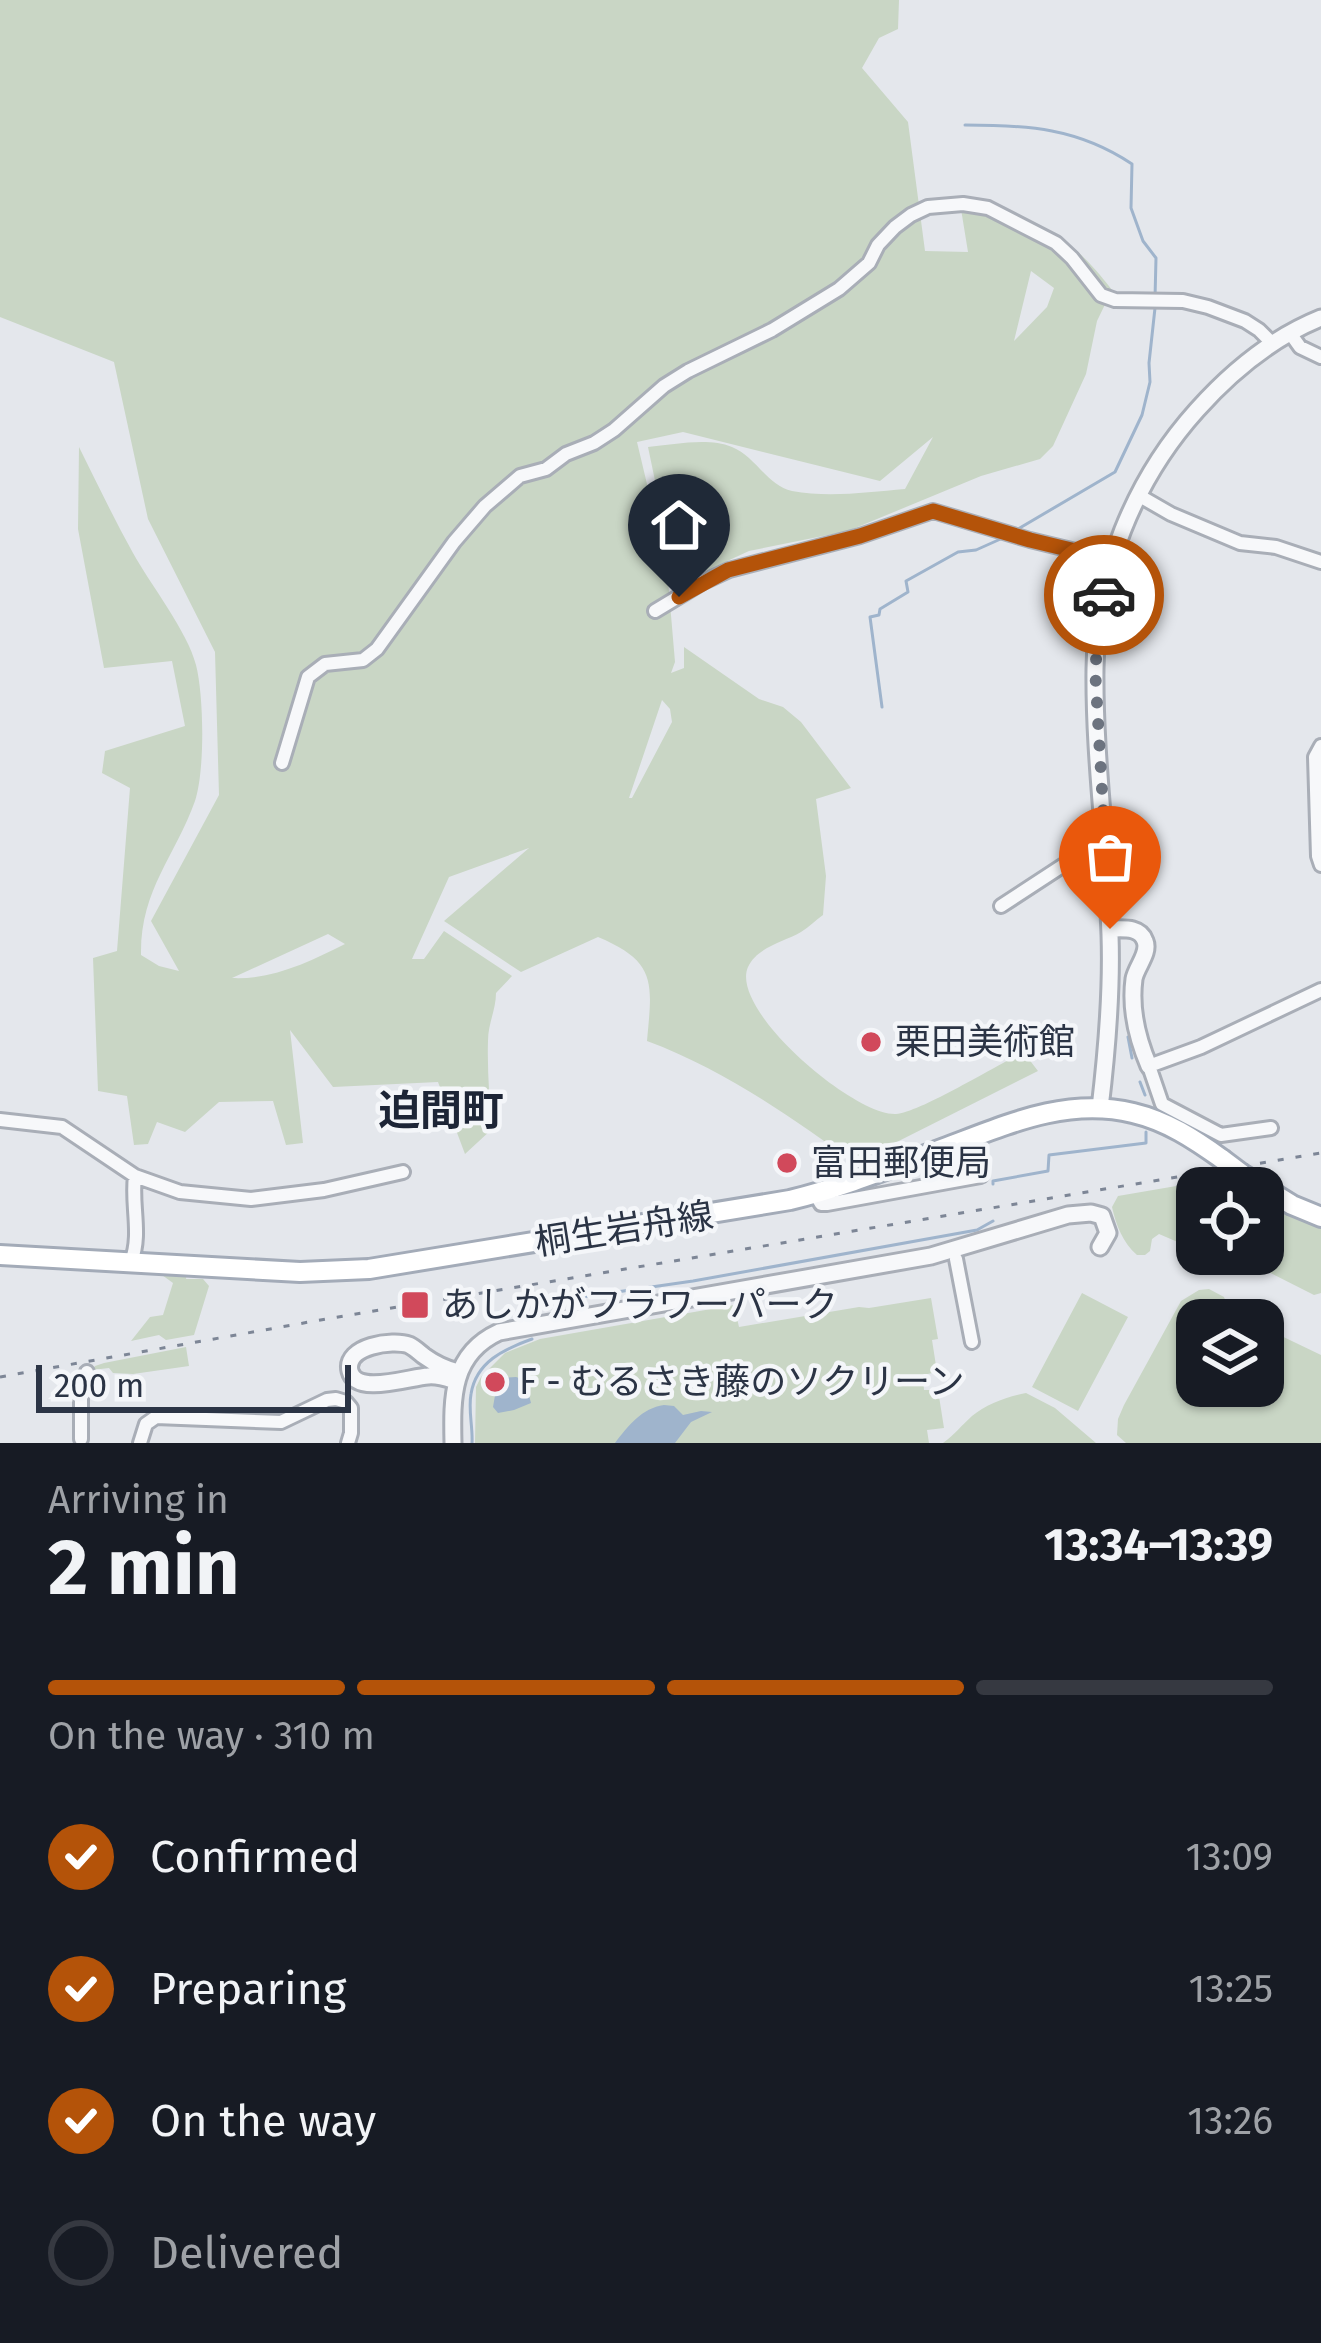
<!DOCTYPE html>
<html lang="en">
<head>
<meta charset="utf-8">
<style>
  :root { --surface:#171b24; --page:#20242c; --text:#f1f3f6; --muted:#9ea1a6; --line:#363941; --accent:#b45309 }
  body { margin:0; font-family:"Fira Sans","Noto Sans JP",sans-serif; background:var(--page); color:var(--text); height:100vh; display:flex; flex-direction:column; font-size:45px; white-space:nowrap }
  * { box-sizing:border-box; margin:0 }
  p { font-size:39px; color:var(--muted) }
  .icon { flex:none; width:66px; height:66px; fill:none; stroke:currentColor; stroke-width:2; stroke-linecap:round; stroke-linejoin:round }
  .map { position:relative; height:1443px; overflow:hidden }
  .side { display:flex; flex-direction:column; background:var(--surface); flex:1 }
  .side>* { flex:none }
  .tools { position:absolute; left:1176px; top:1167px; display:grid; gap:24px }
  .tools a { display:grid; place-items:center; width:108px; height:108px; border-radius:24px; background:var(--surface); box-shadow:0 3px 9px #0004; font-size:60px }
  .scale { position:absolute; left:36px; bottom:30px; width:315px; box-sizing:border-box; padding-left:12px; border:6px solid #2b3445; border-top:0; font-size:33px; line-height:42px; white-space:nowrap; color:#2b3445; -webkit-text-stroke:9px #f4f6f9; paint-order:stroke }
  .pin { position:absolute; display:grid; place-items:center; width:102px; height:102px; color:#fff; margin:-123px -51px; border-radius:50% 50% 50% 0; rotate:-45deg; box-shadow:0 0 12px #0007 }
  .pin .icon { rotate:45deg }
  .courier { position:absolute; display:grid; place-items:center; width:120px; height:120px; margin:-60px; border:9px solid #b45309; border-radius:50%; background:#fff; color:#222; box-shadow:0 3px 15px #0007 }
  .overview em { font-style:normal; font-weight:700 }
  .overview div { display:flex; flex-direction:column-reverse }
  .overview { display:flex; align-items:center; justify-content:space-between; height:204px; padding:0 48px }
  h1 { font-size:78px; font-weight:700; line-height:90px }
  .bar { display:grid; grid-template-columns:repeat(4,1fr); gap:18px 12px; align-content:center; height:144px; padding:0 48px }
  .bar i { height:15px; border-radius:9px; background:var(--line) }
  .bar .selected { background:var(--accent) }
  .bar p { grid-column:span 4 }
  ol { padding:0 48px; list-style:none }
  li { display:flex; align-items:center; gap:36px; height:132px }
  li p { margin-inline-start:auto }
  li .icon { padding:12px; border-radius:50%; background:var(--accent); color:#fff; stroke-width:4 }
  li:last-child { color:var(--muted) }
  li i { width:66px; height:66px; border:6px solid var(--line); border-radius:50% }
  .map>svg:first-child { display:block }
  .green { fill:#c9d6c5; fill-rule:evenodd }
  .water { fill:#9fb4cc }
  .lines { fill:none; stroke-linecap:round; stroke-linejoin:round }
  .stream { stroke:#9fb4cc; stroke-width:3 }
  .minor-casing { stroke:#a9aeb7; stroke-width:18 }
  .tertiary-casing { stroke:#a9aeb7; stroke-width:21 }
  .primary-casing { stroke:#a3abb8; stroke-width:24 }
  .minor { stroke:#f7f8fa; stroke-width:12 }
  .tertiary { stroke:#f7f8fa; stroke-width:15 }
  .primary { stroke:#fff; stroke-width:18 }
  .rail { stroke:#7d8696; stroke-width:3; stroke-dasharray:6 12; stroke-linecap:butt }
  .primary-bridge-casing { stroke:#a3abb8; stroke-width:24; stroke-linecap:butt }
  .primary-bridge { stroke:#fff; stroke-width:18 }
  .done { stroke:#6c737f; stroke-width:12; stroke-dasharray:0 21.6 }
  .route { stroke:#b45309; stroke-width:15 }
  .poi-dot { fill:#d1495b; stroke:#f4f6f9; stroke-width:4.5 }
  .labels { text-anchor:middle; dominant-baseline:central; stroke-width:9; stroke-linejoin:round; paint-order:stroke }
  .poi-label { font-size:36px; fill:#2b3445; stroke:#f4f6f9; text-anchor:start }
  .street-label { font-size:36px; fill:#2b3445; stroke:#f4f6f9 }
  .quarter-label { font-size:42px; font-weight:bold; fill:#1d2536; stroke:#f4f6f9 }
</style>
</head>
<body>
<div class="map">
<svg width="1321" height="1443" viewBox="0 0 1321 1443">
  <rect width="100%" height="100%" fill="#e4e7ec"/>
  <!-- green -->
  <path class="green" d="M 0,0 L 899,0 L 898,29 L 879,38 L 862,68 L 908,122 L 925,251 L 968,252 L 961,209 C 1036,219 1064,228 1112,290 L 1097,321 L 1086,374 L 1053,446 L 1040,459 L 981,476 L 848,531 L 749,551 L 686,580 L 671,541 L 660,543 L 668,580 L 675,662 L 671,673 L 684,668 L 684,647 L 759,699 L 783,707 L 801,722 L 851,788 L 816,799 L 826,876 L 823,915 C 816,920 809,927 801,932 C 784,942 757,947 748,967 C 729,1010 854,1116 896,1114 C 920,1112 988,1070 1013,1058 L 1028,1058 L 1038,1071 L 855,1163 C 789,1116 725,1070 647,1041 C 652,984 658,962 598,937 L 521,972 L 444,921 L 529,848 L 449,877 L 412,959 L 424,959 L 444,931 L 512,976 L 496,993 C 496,1010 488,1023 488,1041 C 487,1070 490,1100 491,1130 L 465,1154 L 438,1082 L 333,1087 L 290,1030 L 303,1143 L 286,1145 L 273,1101 L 219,1102 L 185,1132 L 157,1122 L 148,1144 L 134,1145 L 127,1096 L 98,1091 L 93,958 L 117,951 L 130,788 L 102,773 L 105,751 L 185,726 L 172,661 L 104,668 L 78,529 L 79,447 C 97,483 114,519 133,553 C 150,584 188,632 196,665 C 204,696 205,771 195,801 C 175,857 140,890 141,955 L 159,966 L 179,971 L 151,921 L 219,795 L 215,652 L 148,519 L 114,362 L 0,317 ZM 1031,271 L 1054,288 L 1047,307 L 1014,341 ZM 683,432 L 880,481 L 933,437 L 905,489 C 869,492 829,498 792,491 C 767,485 755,456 732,447 C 707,437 674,445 648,447 L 663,519 L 656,522 L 637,442 ZM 662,700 L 670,709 L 672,722 L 632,798 L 629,798 ZM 328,934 L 345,944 C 309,962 272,980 232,978 Z
    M 1217,1179 L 1244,1188 L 1197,1188 L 1197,1243 L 1180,1243 L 1159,1234 L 1152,1239 L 1150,1251 L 1145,1255 L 1137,1255 C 1123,1243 1116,1225 1112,1207 L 1118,1196 Z
    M 1263,1199 L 1285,1213 L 1321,1226 L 1321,1293 L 1314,1295 L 1233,1254 L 1263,1254 Z
    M 163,1271 L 187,1273 L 186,1279 L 203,1279 L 209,1286 L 194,1335 L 166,1340 L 159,1335 L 131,1341 L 150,1317 L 163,1315 L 173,1283 L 162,1275 Z
    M 1209,1289 L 1224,1297 L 1229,1311 L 1249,1320 L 1197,1320 L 1197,1386 L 1263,1386 L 1263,1327 L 1321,1355 L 1321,1443 L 1126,1443 L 1117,1435 L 1118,1419 L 1124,1405 L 1181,1301 L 1199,1290 Z
    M 1082,1293 L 1128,1317 L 1078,1411 L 1032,1387 Z
    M 931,1298 L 938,1339 L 932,1340 L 937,1372 L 923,1375 L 924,1390 L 938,1390 L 944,1428 L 927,1430 L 929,1443 L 475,1443 L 476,1387 L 481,1377 L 505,1353 L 540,1339 L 734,1305 L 739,1327 L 859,1307 L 869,1308 Z
    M 186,1347 L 189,1366 L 133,1374 L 113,1373 L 109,1368 L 92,1370 L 95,1366 L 104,1363 Z
    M 1026,1393 L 1055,1408 L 1096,1443 L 943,1443 C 955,1434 961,1426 972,1416 C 986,1404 1009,1396 1026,1393 Z"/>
  <!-- water -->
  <path class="water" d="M 516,1377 L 525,1380 L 531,1403 L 514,1410 L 498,1413 L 493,1407 L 498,1378 Z
    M 664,1405 L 674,1406 L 683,1415 L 701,1411 L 712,1412 L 691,1422 L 675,1443 L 615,1443 C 628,1426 642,1408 664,1405 Z"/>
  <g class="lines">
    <!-- stream -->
    <path class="stream" d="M 965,125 C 1028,125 1078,128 1132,164 L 1131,208 L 1143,241 L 1156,258 L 1155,298
      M 1018,529 L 1115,472 L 1142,415 L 1150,382 L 1149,363 L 1155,308
      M 882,707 L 870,617 L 879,615 L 880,609 L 908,592 L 906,581 L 958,552 L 976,550 L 1005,537
      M 1128,1037 L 1132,1058
      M 1140,1082 L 1145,1095
      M 993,1184 L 993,1181 L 1048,1171 L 1049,1155 L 1146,1143 L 1146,1132
      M 562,1304 L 568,1299 L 693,1281 L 977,1230 L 993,1221
      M 472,1443 C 473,1427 468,1410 471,1394 C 476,1362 504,1349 532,1339"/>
    <!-- minor casing -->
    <g class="minor-casing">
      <path id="minor" d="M 1290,333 L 1300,347 L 1321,357
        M 1138,495 L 1171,514 L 1240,543 L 1276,547 L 1321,562
        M 655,611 L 703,582 L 729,570 L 860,536 L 933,511 L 1030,540 L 1113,560
        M 1321,746 L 1315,757 L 1318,856 L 1321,865
        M 282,763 L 308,677 L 325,664 L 363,660 L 377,649 L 454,542 L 485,506 L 520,476 L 546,469 L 566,454 L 594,443 L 614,430 L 664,386 L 688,371 L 772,330 L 839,289 L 869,263 L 878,245 L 895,227 L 911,215 L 928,207 L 963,204 L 988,208 L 1056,243 L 1072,258 L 1101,295 L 1115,300 L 1183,301 L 1208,307 L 1245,321 L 1259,330 L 1273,344
        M 1001,906 L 1105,838
        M 0,1120 L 62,1127 L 135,1176 L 180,1192 L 251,1199 L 324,1190 L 403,1172
        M 1271,1128 L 1221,1135 L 1162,1104 L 1149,1066 L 1201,1047 L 1321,990
        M 815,1194 L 821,1204 L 827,1204 L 981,1176
        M 956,1259 L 972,1342
        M 131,1262 C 142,1234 131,1205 135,1176
        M 81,1439 L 81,1395 L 87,1372
        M 140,1443 L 146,1424 L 156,1417 L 281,1422 L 327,1400 L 336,1399 L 346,1402 L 351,1408 L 351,1433 L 348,1443"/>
    </g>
    <!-- tertiary casing -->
    <g class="tertiary-casing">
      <path id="tertiary" d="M 1110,929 C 1122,929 1140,926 1145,941 C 1150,953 1136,967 1134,979 C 1130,1009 1137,1038 1149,1066
        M 1100,1108 C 1107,1050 1112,993 1110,935 C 1107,846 1094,757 1095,669 C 1096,574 1134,480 1197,410 C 1231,372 1274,337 1321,318
        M 455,1381 C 446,1378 438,1375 428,1376 C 410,1377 356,1396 350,1371 C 344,1346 393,1339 409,1345 C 415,1348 419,1352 424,1356 C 435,1364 446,1369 458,1372
        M 453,1443 C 452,1398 451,1354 499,1332 L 931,1256 L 1068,1215 L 1091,1213 L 1102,1216 L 1108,1233 L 1100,1247"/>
    </g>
    <!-- primary casing -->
    <g class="primary-casing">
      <path id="primary" d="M 1242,1174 L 1292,1205 L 1321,1217
        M 0,1255 L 300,1272 L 369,1269 L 790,1200 C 844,1187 895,1166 947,1147 C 1008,1124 1067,1097 1133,1113 C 1167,1121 1194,1139 1222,1159"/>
    </g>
    <!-- minor -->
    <use href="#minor" class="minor"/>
    <!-- tertiary -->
    <use href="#tertiary" class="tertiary"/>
    <!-- primary -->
    <use href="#primary" class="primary"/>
    <!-- rail -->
    <path class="rail" d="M 0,1377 L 326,1319 L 1321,1153"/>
    <!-- primary-bridge casing -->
    <g class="primary-bridge-casing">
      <path id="primary-bridge" d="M 1222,1159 L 1242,1174"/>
    </g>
    <!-- primary-bridge -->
    <use href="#primary-bridge" class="primary-bridge"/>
  </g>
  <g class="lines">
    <!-- done -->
    <path class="done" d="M 1104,595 L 1095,668 L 1110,929"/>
    <!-- route -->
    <path class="route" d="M 679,597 L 728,570 L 860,536 L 933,511 L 1030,540 L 1113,560 L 1104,595"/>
  </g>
  <!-- markers -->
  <g class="poi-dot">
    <circle cx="871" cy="1042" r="12"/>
    <circle cx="787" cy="1163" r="12"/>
    <rect x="400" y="1290" width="30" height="30" rx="6"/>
    <circle cx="495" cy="1382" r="12"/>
  </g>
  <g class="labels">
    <!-- poi labels -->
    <g class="poi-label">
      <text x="895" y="1042">栗田美術館</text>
      <text x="811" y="1163">富田郵便局</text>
      <text x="442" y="1305">あしかがフラワーパーク</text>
      <text x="519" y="1382">F - むるさき藤のソクリーン</text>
    </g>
    <!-- street labels -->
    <g class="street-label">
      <text transform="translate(624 1229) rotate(-9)">桐生岩舟線</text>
    </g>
    <!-- quarter labels -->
    <g class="quarter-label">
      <text x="441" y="1111">迫間町</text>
    </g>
  </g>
</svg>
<div class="tools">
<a><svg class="icon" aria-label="locate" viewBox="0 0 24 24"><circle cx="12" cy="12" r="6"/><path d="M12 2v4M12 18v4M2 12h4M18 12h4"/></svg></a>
<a><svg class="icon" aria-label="layers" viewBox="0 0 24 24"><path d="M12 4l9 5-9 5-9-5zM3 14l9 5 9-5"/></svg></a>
</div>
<div class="scale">200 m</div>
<div class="pin" style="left:1110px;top:929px;background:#ea580c"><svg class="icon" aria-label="bag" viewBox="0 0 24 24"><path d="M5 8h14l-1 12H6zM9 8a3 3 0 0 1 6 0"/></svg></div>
<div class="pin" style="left:679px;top:597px;background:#1f2937"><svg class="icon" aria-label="home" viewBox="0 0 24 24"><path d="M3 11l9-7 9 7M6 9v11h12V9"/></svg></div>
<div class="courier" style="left:1104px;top:595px"><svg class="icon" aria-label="car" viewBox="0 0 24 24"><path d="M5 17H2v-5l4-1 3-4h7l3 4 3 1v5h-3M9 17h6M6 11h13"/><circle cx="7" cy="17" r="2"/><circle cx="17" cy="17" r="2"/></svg></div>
</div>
<section class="side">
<div class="overview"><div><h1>2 min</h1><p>Arriving in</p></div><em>13:34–13:39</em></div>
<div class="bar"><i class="selected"></i><i class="selected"></i><i class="selected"></i><i></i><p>On the way · 310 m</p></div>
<ol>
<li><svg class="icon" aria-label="check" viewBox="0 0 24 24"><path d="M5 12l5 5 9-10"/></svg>Confirmed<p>13:09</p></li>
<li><svg class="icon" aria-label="check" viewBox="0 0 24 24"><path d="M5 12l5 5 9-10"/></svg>Preparing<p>13:25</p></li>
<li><svg class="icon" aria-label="check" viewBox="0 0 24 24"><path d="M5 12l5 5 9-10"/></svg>On the way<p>13:26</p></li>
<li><i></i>Delivered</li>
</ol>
</section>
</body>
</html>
